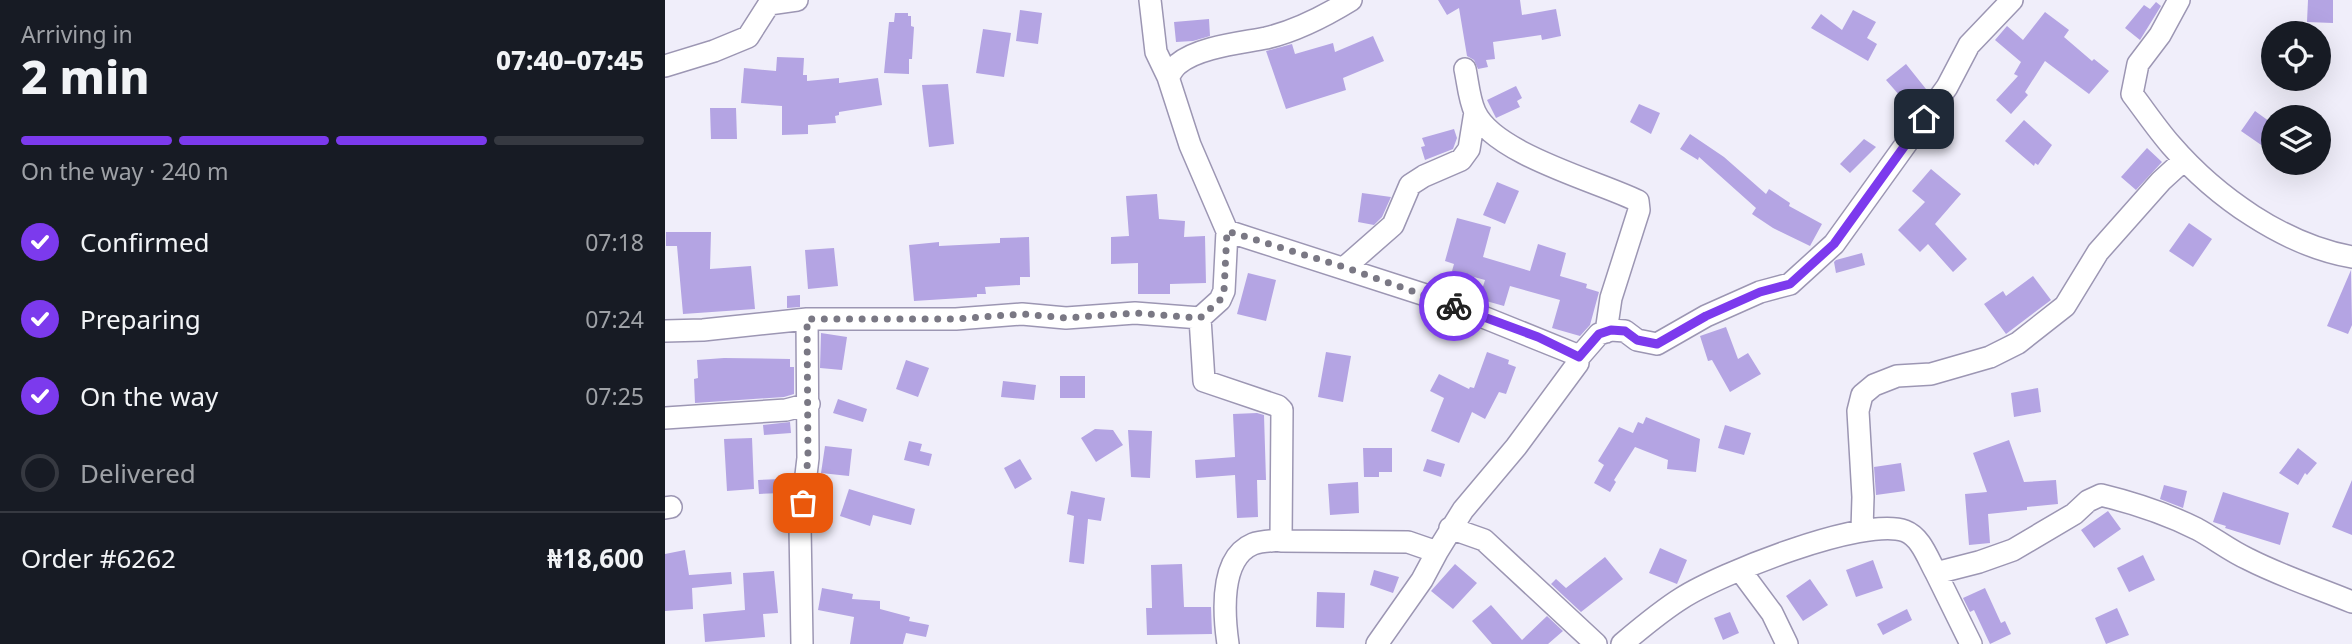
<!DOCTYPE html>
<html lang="en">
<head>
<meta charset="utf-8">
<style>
  :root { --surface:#171b24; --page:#20242c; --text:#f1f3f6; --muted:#9ea1a6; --line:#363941; --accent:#7c3aed }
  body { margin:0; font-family:"Noto Sans",sans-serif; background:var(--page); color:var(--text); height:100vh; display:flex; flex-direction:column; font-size:26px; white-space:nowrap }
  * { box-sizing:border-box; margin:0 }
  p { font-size:23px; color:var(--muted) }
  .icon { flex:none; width:38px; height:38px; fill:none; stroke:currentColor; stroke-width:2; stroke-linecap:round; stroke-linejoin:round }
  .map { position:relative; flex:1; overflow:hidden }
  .side { display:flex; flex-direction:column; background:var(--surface); width:665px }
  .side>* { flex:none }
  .buttons { position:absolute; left:1596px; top:21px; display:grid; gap:14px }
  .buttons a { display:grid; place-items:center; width:70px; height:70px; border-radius:50%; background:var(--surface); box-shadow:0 7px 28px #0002; font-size:35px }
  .pin { position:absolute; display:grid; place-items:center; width:60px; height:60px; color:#fff; margin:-30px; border-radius:14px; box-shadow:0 4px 10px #0006 }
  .courier { position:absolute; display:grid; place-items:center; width:70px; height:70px; margin:-35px; border:5px solid #7c3aed; border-radius:50%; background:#fff; color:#222; box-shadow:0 2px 9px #0007 }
  .headline em { font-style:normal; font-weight:800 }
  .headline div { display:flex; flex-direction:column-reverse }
  .headline { display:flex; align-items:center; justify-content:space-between; height:119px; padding:0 21px }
  h1 { font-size:46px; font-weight:800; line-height:52px }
  .bar { display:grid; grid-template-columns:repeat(4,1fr); gap:10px 7px; align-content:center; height:84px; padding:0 21px }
  .bar i { height:9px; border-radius:5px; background:var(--line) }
  .bar .active { background:var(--accent) }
  .bar p { grid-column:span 4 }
  .line { display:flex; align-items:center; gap:18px; padding:0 21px; border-top:2px solid var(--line) }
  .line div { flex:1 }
  ol { padding:0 21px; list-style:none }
  li { display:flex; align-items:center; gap:21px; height:77px }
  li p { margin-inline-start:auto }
  li .icon { padding:7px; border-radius:50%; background:var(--accent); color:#fff; stroke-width:4 }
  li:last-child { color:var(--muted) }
  li i { width:38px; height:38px; border:4px solid var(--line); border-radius:50% }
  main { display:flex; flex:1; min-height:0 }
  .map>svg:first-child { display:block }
  .building { fill:#b4a4e3 }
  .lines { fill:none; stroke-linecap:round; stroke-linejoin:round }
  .minor-casing { stroke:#9c96b3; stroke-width:24 }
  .minor { stroke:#fff; stroke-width:21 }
  .done { stroke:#7a7884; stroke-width:7; stroke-dasharray:0 12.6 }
  .route { stroke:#7c3aed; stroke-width:9 }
</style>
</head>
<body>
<main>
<section class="side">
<div class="headline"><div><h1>2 min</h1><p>Arriving in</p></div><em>07:40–07:45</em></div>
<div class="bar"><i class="active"></i><i class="active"></i><i class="active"></i><i></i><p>On the way · 240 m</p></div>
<ol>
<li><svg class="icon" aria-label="check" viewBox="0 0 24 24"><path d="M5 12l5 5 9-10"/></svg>Confirmed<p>07:18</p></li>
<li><svg class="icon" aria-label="check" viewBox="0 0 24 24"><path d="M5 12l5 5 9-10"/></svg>Preparing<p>07:24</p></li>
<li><svg class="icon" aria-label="check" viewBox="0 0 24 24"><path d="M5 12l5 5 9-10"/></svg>On the way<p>07:25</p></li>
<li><i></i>Delivered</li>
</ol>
<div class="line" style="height:91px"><div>Order #6262</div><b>₦18,600</b></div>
</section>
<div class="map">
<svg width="1687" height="644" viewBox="0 0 1687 644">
  <rect width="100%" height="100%" fill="#f0eefa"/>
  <!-- building -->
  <path class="building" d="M 773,0 L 855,0 L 857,15 L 891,9 L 896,36 L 877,40 L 876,35 L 828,42 L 830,59 L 821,60 L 823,67 L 813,69 L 809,60 L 802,56 L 794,8 L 782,15 Z
    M 1643,0 L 1668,0 L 1668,23 L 1642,22 Z
    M 1491,2 L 1496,6 L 1475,40 L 1460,28 L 1479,5 L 1485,9 Z
    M 355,10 L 377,13 L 373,44 L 351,41 Z
    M 1188,10 L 1211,22 L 1202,38 L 1212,44 L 1203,61 L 1146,28 L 1156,14 L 1177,30 Z
    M 1380,12 L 1404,30 L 1399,37 L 1427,61 L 1429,59 L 1444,71 L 1424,94 L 1380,61 L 1360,92 L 1363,95 L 1346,114 L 1331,100 L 1353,76 L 1349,74 L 1356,62 L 1330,40 L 1342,26 L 1358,40 Z
    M 230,13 L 243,13 L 243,16 L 246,16 L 246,26 L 249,27 L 247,59 L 244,59 L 244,74 L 219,73 L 224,22 L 229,22 Z
    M 544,19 L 545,36 L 528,41 L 511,42 L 509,22 Z
    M 318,29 L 346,33 L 339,77 L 311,73 Z
    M 708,36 L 719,61 L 678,78 L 681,90 L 621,109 L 601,51 L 627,44 L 630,54 L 668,43 L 670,52 Z
    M 112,57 L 139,58 L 138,75 L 142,75 L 142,81 L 174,78 L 174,83 L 213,78 L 217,105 L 174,112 L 174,115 L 170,116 L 171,123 L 143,125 L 143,134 L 117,135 L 117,106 L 76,103 L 79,68 L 111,71 Z
    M 1241,64 L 1261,89 L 1242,104 L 1221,80 Z
    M 283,84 L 289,144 L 264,147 L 257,85 Z
    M 851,86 L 857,98 L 852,101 L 855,107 L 831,118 L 822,100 Z
    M 974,104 L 995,113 L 986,134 L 965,122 Z
    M 45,108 L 71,108 L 72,139 L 46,139 Z
    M 1590,111 L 1608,124 L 1608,140 L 1602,149 L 1576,131 Z
    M 1359,120 L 1387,145 L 1373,165 L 1370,163 L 1369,166 L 1340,141 Z
    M 789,129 L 792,138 L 788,149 L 760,160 L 756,147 L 760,146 L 757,138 Z
    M 1025,134 L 1059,157 L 1101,194 L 1104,189 L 1125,203 L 1124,206 L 1157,224 L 1145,246 L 1108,228 L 1087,214 L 1091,208 L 1034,157 L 1033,160 L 1015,149 Z
    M 1199,139 L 1211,147 L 1185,173 L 1175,164 Z
    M 1482,148 L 1497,162 L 1471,190 L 1456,177 Z
    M 1266,169 L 1296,194 L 1270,224 L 1302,259 L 1288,272 L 1263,244 L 1255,252 L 1233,230 L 1260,202 L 1247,191 Z
    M 832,182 L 854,191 L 840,224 L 818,215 Z
    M 697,193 L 726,197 L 717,217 L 709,225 L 693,222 Z
    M 492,194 L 494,219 L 520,221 L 519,237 L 540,236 L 541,283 L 505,284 L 505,294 L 473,294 L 473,263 L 446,264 L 446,237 L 464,236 L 461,196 Z
    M 792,218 L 826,227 L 818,257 L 865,271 L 873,244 L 901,253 L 895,276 L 922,284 L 921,288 L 934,292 L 925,325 L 915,336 L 887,328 L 895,300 L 845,286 L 839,306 L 814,299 L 820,280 L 787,271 L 789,264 L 780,261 Z
    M 1524,223 L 1547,239 L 1528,267 L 1504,251 Z
    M 1,232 L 46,232 L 45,269 L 86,266 L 90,309 L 18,314 L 12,246 L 1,246 Z
    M 364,237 L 365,277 L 355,277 L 355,285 L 320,287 L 321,294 L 312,294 L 312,297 L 249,301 L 244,245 L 274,242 L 274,246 L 335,243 L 335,238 Z
    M 169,248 L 173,286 L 143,289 L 140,250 Z
    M 1197,253 L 1200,265 L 1171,273 L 1169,262 L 1171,260 Z
    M 1686,270 L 1687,325 L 1683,334 L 1662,326 Z
    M 583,273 L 611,280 L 601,321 L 572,314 Z
    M 1368,276 L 1386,300 L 1341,334 L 1319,304 L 1338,291 L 1341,296 Z
    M 135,295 L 135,307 L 122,308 L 122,296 Z
    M 1061,327 L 1073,359 L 1083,353 L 1096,374 L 1065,392 L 1047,360 L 1043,361 L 1035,336 Z
    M 156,333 L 182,337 L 177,370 L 155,368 Z
    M 661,352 L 686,356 L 678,402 L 653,397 Z
    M 822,352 L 844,360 L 843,364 L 851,367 L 841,394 L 834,392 L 820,419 L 807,412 L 794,443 L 766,431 L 779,398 L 765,391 L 774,374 L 804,389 L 805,387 L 809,388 Z
    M 59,358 L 125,359 L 125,367 L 129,367 L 129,394 L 119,397 L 30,403 L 29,379 L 33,378 L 32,360 Z
    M 241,360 L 264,368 L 253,397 L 231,389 Z
    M 395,376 L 420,376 L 420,398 L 395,398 Z
    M 338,381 L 371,385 L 369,400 L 336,397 Z
    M 1373,388 L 1376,412 L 1349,417 L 1346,393 Z
    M 173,399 L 202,409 L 198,422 L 168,413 Z
    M 592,413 L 599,415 L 601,480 L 592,480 L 593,517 L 572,518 L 570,475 L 531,478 L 530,460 L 570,457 L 568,414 Z
    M 981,417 L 1035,439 L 1031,472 L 1002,469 L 1003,460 L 970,447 L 949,480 L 951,482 L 945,492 L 929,483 L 939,465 L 933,461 L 954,427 L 968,433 L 973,422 L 978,424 Z
    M 125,422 L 126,433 L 99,435 L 98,425 Z
    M 1060,425 L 1086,433 L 1079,455 L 1053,448 Z
    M 430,429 L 448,430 L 458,445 L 431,462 L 416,438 Z
    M 463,430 L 487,431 L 485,478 L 466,477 Z
    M 87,438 L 89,489 L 62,491 L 59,439 Z
    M 1344,440 L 1359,482 L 1391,480 L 1393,504 L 1362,507 L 1362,510 L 1323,514 L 1325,543 L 1304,545 L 1300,494 L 1322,492 L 1308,453 Z
    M 244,441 L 257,444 L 255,451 L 267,454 L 264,466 L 239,460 Z
    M 160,446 L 187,449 L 184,476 L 156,473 Z
    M 698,448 L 727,448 L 727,472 L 714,472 L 714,477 L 699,477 Z
    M 1633,448 L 1652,463 L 1642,475 L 1640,473 L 1633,485 L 1614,473 Z
    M 355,459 L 367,479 L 350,489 L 339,468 Z
    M 762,459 L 780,464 L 776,477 L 758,471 Z
    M 1236,463 L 1240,491 L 1211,495 L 1209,467 Z
    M 116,479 L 117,493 L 94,494 L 93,480 Z
    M 1687,480 L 1687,535 L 1667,527 Z
    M 693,482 L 694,513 L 665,515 L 663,484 Z
    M 1499,485 L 1522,491 L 1518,508 L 1495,499 Z
    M 184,489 L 250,509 L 246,525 L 208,515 L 205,526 L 175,516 Z
    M 406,491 L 440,498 L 436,521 L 423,519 L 419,564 L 404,562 L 409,516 L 402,514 Z
    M 1558,492 L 1624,513 L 1615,545 L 1560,528 L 1561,526 L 1548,522 Z
    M 1443,511 L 1456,529 L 1429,548 L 1416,530 Z
    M 995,548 L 1022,560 L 1012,584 L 984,573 Z
    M 20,550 L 24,575 L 66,572 L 67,584 L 27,588 L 28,609 L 0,611 L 0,554 Z
    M 1478,555 L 1490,580 L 1464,592 L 1452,568 Z
    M 940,557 L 958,579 L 916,612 L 886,584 L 891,579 L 901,588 Z
    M 1208,560 L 1218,588 L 1191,597 L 1181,570 Z
    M 517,564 L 519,607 L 546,607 L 547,634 L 482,635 L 481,608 L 487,608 L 486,565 Z
    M 790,564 L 812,583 L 788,609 L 766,591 Z
    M 709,570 L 734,577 L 728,593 L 705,585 Z
    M 109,571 L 113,613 L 98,614 L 100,637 L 40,642 L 38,614 L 80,610 L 78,573 Z
    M 1145,579 L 1163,605 L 1138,621 L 1121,596 Z
    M 157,588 L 188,594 L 187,599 L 215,601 L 215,609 L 245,617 L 244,621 L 264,625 L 261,637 L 241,633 L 238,644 L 185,644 L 189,617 L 153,610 Z
    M 1320,588 L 1336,623 L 1340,621 L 1346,634 L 1325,644 L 1309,610 L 1305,612 L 1298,598 Z
    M 652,592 L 680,593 L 679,628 L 651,627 Z
    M 826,605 L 857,640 L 882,616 L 898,631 L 883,644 L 827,644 L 807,621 Z
    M 1452,608 L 1464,635 L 1441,644 L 1430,618 Z
    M 1242,609 L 1247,620 L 1218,635 L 1212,624 Z
    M 1065,612 L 1074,633 L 1058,640 L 1049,618 Z"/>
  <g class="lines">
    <!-- minor casing -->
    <g class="minor-casing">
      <path id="minor" d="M 485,0 L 491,52 L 503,77
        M 1514,0 L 1495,35 L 1473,64 L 1467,94 C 1480,111 1492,129 1506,145 C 1551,197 1619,245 1687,257
        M 0,66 L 49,51 L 83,37 L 104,4 L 132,0
        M 800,69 C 803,83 804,99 810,112 C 829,154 932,181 973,201 L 974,210 L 946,298 L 941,332
        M 562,231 L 525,145 L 503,77 C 506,73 509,67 513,64 C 533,47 576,43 601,38 C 631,31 660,16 686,0
        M 679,268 L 728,225 L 745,185 L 759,176 L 796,160 L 804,149 L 810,112
        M 535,318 L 555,300 L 559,291 L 562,231 L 776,300 L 912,355 L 913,363 L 851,447 L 798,510 L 772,552
        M 0,331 L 38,330 L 142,319 L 291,319 L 357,314 L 401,318 L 470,313 L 535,318 L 539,381 L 613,406 L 617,410 L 616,541 L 743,542 L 772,552 L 757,580 L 712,644
        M 914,357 L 934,334 L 946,330 L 960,331 L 972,340 L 992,344 L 1041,316 L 1095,292 L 1125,284 L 1169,244 L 1282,87 L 1304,45 L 1347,0
        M 0,418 L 121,410 L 144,404
        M 0,508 L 6,507
        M 785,528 L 819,540 L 931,644
        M 1197,530 L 1198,497 L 1193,411 L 1197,395 L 1209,385 L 1232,376 L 1266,374 L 1325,357 L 1353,343 L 1400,306 L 1433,252 L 1496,181 L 1519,160
        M 1075,570 L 1107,613 L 1122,644
        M 1271,573 L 1306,644
        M 137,644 L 135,526 L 143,458 L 142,319
        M 563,644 C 559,616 554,558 588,544 C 595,541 607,541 615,540
        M 957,644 C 976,628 996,611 1017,598 C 1054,574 1199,516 1240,531 C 1256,537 1263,559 1271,573 L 1314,562 L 1348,550 L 1409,514 L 1423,501 L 1436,495 C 1469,503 1502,514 1532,529 C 1549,538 1565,551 1583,559 C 1616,576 1653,588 1687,602"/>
    </g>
    <!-- minor -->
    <use href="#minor" class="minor"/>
  </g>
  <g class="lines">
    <!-- done -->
    <path class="done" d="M 138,503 L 143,458 L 142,319 L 291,319 L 357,314 L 401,318 L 470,313 L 535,318 L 555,300 L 559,291 L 562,231 L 682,268 L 789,306"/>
    <!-- route -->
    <path class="route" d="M 789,306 L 873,337 L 914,357 L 934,334 L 946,330 L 960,331 L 972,340 L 992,344 L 1041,316 L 1095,292 L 1125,284 L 1169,244 L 1259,119"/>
  </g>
</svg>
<div class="buttons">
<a><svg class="icon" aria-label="locate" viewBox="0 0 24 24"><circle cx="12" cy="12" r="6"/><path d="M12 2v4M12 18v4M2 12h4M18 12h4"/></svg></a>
<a><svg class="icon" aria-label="layers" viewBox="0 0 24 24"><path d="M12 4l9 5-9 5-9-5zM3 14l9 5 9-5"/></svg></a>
</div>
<div class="pin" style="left:138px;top:503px;background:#ea580c"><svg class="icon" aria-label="bag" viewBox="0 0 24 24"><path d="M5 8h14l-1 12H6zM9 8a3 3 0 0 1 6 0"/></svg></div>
<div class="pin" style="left:1259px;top:119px;background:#1f2937"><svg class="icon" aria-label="home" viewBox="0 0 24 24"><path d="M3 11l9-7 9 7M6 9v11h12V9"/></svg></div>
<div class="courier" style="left:789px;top:306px"><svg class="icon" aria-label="bike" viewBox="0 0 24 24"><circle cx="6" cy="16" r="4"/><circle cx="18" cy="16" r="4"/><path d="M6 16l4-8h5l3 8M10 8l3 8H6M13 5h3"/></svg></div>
</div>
</main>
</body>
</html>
